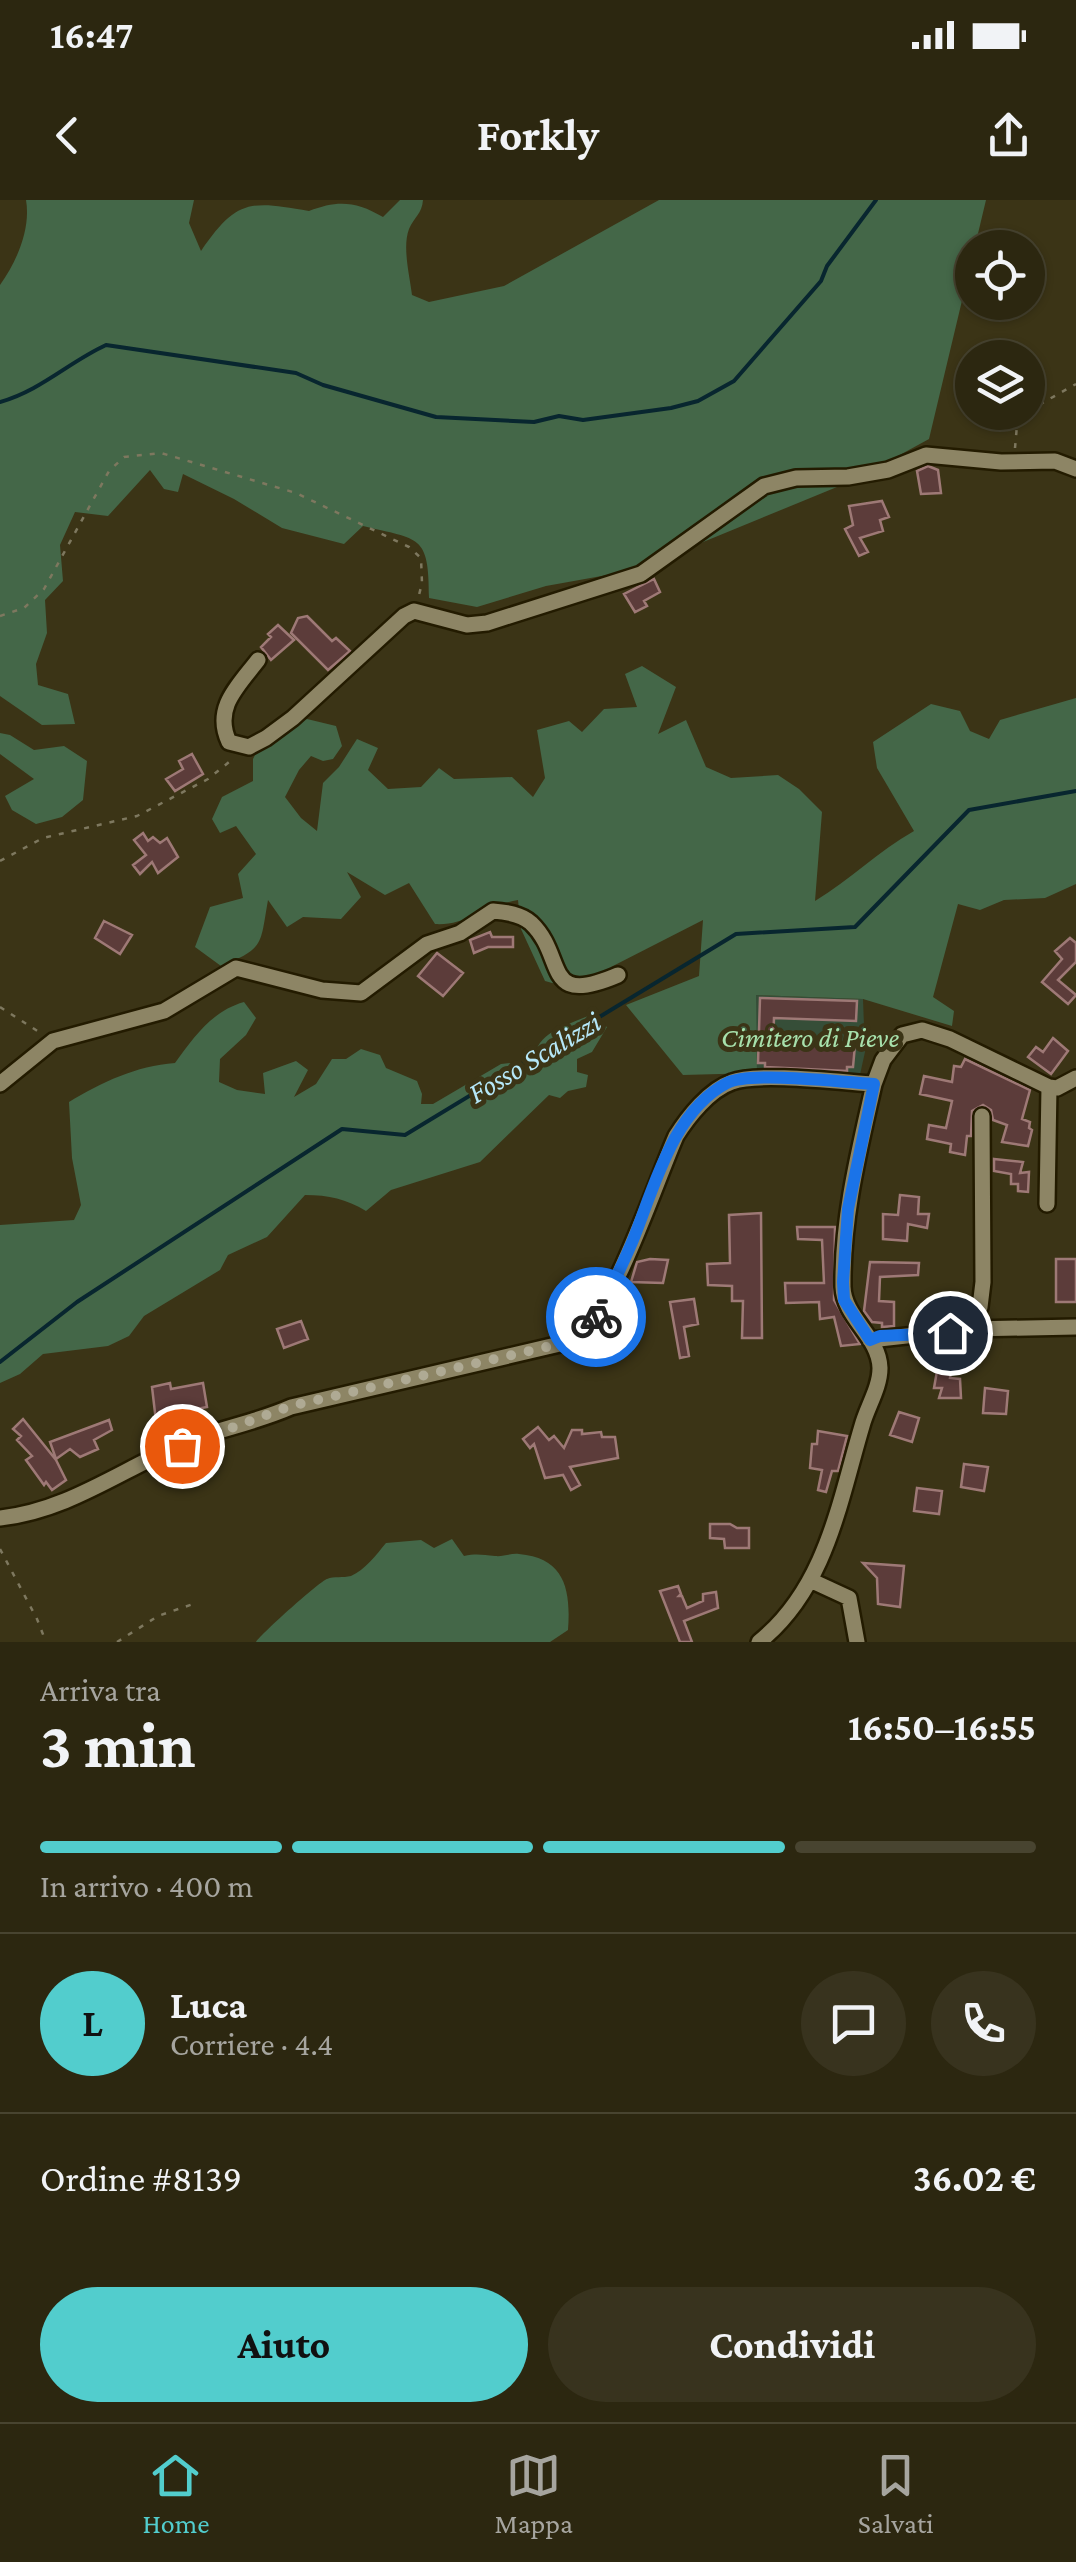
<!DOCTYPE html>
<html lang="it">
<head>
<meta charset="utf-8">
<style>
  :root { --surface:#2c2710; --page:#38331e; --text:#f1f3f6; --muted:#a6a59f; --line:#484430; --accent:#52cdcd }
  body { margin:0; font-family:"Crimson Pro",serif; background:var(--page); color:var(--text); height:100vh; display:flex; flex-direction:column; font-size:38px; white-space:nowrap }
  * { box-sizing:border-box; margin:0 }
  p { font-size:32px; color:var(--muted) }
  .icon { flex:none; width:55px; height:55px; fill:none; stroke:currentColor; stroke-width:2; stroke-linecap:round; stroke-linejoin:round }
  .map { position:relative; height:1442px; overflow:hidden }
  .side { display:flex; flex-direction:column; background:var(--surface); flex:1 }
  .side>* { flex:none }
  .buttons { position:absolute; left:955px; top:30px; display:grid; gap:20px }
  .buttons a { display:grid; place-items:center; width:90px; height:90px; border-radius:50%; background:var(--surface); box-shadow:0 2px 8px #0004,0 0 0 2px var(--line); font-size:50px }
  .pin { position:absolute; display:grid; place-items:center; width:85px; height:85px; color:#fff; margin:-42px; border:5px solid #fff; border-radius:50%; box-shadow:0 2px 10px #0007 }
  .courier { position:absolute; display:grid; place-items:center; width:100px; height:100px; margin:-50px; border:8px solid #1a73e8; border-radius:50%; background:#fff; color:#222; box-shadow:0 2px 12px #0007 }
  .head em { font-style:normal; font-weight:700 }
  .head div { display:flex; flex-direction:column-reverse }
  .head { display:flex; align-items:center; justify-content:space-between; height:170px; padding:0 40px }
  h1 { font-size:65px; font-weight:700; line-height:75px }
  .bar { display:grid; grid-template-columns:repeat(4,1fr); gap:15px 10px; align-content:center; height:120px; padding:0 40px }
  .bar i { height:12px; border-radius:8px; background:var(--line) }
  .bar .selected { background:var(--accent) }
  .bar p { grid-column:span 4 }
  .line { display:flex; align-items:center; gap:25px; padding:0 40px; border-top:2px solid var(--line) }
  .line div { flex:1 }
  .round { display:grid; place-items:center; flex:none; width:105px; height:105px; border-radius:52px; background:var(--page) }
  .cta { display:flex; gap:20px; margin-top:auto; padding:20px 40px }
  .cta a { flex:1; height:115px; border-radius:60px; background:var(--accent); color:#111; font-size:40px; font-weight:700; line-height:115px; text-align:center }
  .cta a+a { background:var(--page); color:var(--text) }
  .status { display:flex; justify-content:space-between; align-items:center; height:70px; padding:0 50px; background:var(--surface); direction:ltr }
  .status svg { height:28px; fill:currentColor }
  header { display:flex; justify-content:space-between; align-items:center; height:130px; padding:0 40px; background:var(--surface); font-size:45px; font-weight:700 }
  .menu { display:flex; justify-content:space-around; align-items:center; height:140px; border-top:2px solid var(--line); background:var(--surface); font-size:28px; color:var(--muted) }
  .menu a { display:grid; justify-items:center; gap:5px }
  .menu .selected { color:var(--accent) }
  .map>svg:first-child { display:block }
  .green { fill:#364e38 }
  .forest { fill:#446748 }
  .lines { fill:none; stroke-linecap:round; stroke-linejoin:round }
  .stream { stroke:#08262f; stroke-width:4 }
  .building { fill:#5c3c3a; stroke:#9e7976; stroke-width:2.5 }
  .minor-casing { stroke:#231b00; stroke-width:20 }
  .path { stroke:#7e785f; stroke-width:2.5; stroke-dasharray:5 8; stroke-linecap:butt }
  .minor { stroke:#8d8565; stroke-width:15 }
  .done { stroke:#afaa94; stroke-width:10; stroke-dasharray:0 18 }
  .route { stroke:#1a73e8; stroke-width:12 }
  .labels { text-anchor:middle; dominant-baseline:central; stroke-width:10; stroke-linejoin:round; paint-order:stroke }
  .park-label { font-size:28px; font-style:italic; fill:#a7e1ac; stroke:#3b3416 }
  .water-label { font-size:30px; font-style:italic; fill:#b5e7f8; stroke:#3b3416 }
</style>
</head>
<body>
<div class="status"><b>16:47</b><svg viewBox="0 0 49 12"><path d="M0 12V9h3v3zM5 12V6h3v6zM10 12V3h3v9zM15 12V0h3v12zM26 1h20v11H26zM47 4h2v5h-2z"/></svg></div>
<header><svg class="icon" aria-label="back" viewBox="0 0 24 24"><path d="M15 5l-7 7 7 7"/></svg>Forkly<svg class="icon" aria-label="share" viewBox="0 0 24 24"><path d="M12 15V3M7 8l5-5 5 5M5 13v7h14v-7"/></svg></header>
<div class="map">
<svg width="1076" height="1442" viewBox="0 0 1076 1442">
  <rect width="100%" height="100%" fill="#3b3416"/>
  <!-- green -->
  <path class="green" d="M 755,795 L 863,799 L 865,852 L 859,879 L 757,873 Z"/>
  <!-- forest -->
  <path class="forest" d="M 26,0 L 194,0 L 189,23 L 201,51 C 236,0 249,0 309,11 C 337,0 356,1 383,17 L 400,0 L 423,0 C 422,14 414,17 409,29 C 402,47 410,77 412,95 L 429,102 L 504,86 L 659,0 L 986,0 L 929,239 L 854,280 L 635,370 L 546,386 L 477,407 L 429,398 C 429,334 420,340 363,326 L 344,344 L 282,328 L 234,299 L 183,274 L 178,292 L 164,289 L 150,270 L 108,316 L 75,312 L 60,345 L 63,381 L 45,400 L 47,433 L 36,464 L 38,485 L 68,494 L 75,524 L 42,525 L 0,496 L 0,85 C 17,61 31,29 26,0 Z
    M 642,466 L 676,487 L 658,534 L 686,520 L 706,567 L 731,578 L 778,575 L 799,589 L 822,612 L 815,701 C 850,680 878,651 914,631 L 877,568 L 873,542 L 931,504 L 960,511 L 970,531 L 989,539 L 1000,520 L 1076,498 L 1076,684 L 1045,698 L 1004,700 L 980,710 L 958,704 L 933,797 L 954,811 L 952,826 L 863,799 L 756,795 L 757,873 L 683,875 L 626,805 L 699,776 L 703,720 L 611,767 L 603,785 L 574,789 L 545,781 L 521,729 L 518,700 C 487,705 466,726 435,724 L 409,683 L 385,695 L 347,672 L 361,697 L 341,719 L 303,717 L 287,727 L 268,700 C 260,745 265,748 221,766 L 195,747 L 210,707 L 243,698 L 238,674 L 256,654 L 236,626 L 220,633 L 212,619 L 222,597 L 253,581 L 253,559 L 267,531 L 307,519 L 336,526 L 342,546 L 333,559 L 323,561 L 311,556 L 299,570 L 285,597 L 301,618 L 317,631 L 323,583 L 339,567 L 357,539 L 378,548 L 368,570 L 388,589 L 421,587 L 439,568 L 454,579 L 512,577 L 533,597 L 545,578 L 537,530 L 569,521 L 582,532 L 604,509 L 637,507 L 625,474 Z
    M 0,533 L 10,535 L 34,550 L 64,546 L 87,561 L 83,600 L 62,617 L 36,624 L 12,610 L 5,596 L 34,579 L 0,554 Z
    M 244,802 L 256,818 L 246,835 L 220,859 L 219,882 L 237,890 L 265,894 L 263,873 L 296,861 L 308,870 L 294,897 L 316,884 L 332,859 L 346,859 L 361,849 L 380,855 L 386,868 L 417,881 L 422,894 L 421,904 L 433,904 L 501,864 L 511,863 L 526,870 L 535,863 C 532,834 565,826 588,816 L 607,827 L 592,852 L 577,859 L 577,872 L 588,875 L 586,887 L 568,891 L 560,898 L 549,895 L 480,962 L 391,990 L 366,1011 C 346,999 329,995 305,995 L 267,1037 L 228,1055 L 220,1070 L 144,1116 L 129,1136 L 108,1146 L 43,1154 L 20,1174 L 0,1183 L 0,1025 L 74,1020 L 81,1005 L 72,958 L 69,902 C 102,882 136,866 175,863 C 194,837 212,811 244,802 Z
    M 452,1339 L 464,1356 C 477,1353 483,1355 495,1356 C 503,1357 511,1353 519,1354 C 565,1358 571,1390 568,1430 L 550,1442 L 256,1442 C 262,1433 320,1381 327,1379 C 334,1376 343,1378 351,1376 C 365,1370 376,1355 386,1343 L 421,1340 L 434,1348 Z"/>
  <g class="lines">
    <!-- stream -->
    <path class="stream" d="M 0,202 C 40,191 69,162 106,145 L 296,173 L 323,185 L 436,217 L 534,222 L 559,216 L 583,220 L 671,208 L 698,201 L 734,181 L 821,81 L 827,66 L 876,0
      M 0,1162 L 77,1102 L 342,929 L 405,935 L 736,734 L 855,727 L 969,610 L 1076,591"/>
  </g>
  <!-- building -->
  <path class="building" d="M 928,266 L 938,270 L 941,293 L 921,294 L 917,271 Z
    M 882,301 L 889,317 L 880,320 L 883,331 L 860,338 L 868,352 L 859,356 L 845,329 L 853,325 L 849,306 Z
    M 654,379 L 660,392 L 644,401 L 647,406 L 635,412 L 624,394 Z
    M 307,416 L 332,441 L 336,438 L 350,451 L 328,470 L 291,433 L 298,418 Z
    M 278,425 L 294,440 L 271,460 L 261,447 L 271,437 L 268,434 Z
    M 192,554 L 203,574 L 175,591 L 166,579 L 183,569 L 179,561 Z
    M 143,633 L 148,641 L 153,637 L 160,643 L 167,638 L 178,657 L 158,673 L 152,662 L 140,674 L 133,665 L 146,655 L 134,640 Z
    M 104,721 L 132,735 L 120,754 L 95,738 Z
    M 490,732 L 492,737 L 513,737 L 513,747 L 488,747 L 474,753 L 470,740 Z
    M 1070,738 L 1076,743 L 1076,762 L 1058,780 L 1076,795 L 1068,804 L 1042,782 L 1062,759 L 1055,751 Z
    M 437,753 L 463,773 L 443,796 L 418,776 Z
    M 760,798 L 857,801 L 856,821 L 774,818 L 773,843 L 855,845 L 853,867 L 847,867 L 847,871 L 765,867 L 765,863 L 758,863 Z
    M 1053,838 L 1068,851 L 1051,874 L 1028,857 L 1036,847 L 1043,852 Z
    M 965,859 L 1030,890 L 1022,919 L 1030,922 L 1029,928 L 1032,930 L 1028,946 L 1002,942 L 1007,925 L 993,920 L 991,910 L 983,905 L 972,911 L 971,936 L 967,936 L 965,955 L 950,952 L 951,944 L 927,939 L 929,925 L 946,928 L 952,901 L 920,894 L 924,876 L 952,882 L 954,866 L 961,867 Z
    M 994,959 L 1023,962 L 1020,973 L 1029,972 L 1028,992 L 1018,991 L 1018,984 L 1011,984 L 1011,974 L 994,971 Z
    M 900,995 L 919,997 L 918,1014 L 929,1014 L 927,1028 L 908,1024 L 907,1041 L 883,1039 L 883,1014 L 898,1015 Z
    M 761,1013 L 762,1138 L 742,1138 L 743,1101 L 732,1101 L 732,1086 L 708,1085 L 707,1064 L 730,1063 L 729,1015 Z
    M 797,1027 L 835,1027 L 834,1100 L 860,1144 L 841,1146 L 834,1117 L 820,1119 L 819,1102 L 786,1103 L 785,1083 L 824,1083 L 822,1040 L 798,1039 Z
    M 650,1059 L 668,1060 L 663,1083 L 631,1082 L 637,1062 Z
    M 1056,1059 L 1076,1059 L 1076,1102 L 1056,1102 Z
    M 870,1062 L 919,1063 L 918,1075 L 880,1077 L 879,1101 L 894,1102 L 894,1126 L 882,1127 L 882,1123 L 872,1122 L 864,1111 Z
    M 694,1099 L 698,1124 L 684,1127 L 689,1156 L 680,1158 L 670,1102 Z
    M 301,1121 L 308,1139 L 284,1148 L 277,1129 Z
    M 937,1171 L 951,1172 L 950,1178 L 960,1179 L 961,1198 L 939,1198 L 942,1188 L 934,1188 Z
    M 170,1183 L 171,1189 L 203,1183 L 207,1207 L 176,1213 L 178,1225 L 157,1230 L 152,1187 Z
    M 985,1188 L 1008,1191 L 1006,1214 L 983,1213 Z
    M 899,1212 L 919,1218 L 912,1242 L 890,1235 Z
    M 23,1219 L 56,1260 L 66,1280 L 52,1290 L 46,1282 L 44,1285 L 26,1260 L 32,1256 L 17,1240 L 21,1236 L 13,1229 Z
    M 109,1220 L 112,1230 L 94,1240 L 98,1249 L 80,1257 L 70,1249 L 56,1259 L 50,1242 Z
    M 538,1227 L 549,1240 L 554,1236 L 564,1248 L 572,1230 L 582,1230 L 582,1234 L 601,1232 L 602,1237 L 615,1237 L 618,1258 L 570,1267 L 580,1285 L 571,1290 L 563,1275 L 545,1278 L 534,1244 L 530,1248 L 523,1239 Z
    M 818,1231 L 847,1236 L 838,1271 L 832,1271 L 826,1292 L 818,1290 L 822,1270 L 810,1268 L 812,1244 L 817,1244 Z
    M 964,1264 L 988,1267 L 984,1291 L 961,1287 Z
    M 917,1288 L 942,1291 L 939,1314 L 914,1311 Z
    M 710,1324 L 730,1324 L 737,1328 L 749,1328 L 749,1348 L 725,1348 L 724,1339 L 710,1338 Z
    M 863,1363 L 904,1366 L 900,1407 L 878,1404 L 877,1378 Z
    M 678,1386 L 681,1394 L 679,1396 L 682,1396 L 687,1408 L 703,1401 L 703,1394 L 716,1392 L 718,1408 L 684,1421 L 692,1442 L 680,1442 L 660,1391 Z"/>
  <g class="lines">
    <!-- minor casing -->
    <g class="minor-casing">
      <path id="minor" d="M 258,460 C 238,486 213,508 229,542 L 249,547 L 266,538 L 293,518 L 404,416 L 414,411 L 467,425 L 487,423 L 641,374 L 764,286 L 796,278 L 848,277 L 888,270 L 926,255 L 1001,262 L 1055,261 L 1076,269
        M 0,884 L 53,841 L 164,811 L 236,768 L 322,790 L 361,793 L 427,744 L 460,733 L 493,711 C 506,712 521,714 531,723 C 567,757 541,808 618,775
        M 1047,1004 L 1049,887
        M 970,1129 L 980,1107 L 983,1082 L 982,916
        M 870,1140 L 970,1129 L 1076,1127
        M 0,1318 C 77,1310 137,1257 209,1234 C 237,1225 264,1219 291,1207 L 577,1140 C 616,1103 653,989 676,936 C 688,917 709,890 732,882 C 757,872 842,882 874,884 L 883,860 L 902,835 L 922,830 L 950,839 L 1049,887 L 1057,888 L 1076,878
        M 810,1380 L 849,1398 L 857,1442
        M 759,1442 C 826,1388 839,1303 862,1226 C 867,1207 880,1188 880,1168 C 879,1136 844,1118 843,1087 C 842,1017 859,951 874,884"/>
    </g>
    <!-- path -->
    <path class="path" d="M 1028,211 L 1076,184
      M 1015,248 L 1017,225 L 1026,212
      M 0,416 L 24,408 L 44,389 L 109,271 L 124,257 L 161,253 L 296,293 L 409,347 L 421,358 L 422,383 L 418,399
      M 0,661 L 43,638 L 137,616 L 208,579 L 234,558
      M 0,807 L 39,832
      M 0,1349 L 37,1419 L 46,1442
      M 117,1442 L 158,1416 L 193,1404"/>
    <!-- minor -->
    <use href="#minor" class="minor"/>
  </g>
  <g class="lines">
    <!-- done -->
    <path class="done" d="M 182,1246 L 291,1206 L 577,1140 L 591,1127 L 596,1117"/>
    <!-- route -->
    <path class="route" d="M 596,1117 C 609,1092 622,1066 633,1040 C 654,988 673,911 727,883 C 750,871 843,882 874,884 L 848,1009 L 843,1082 L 844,1100 L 870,1140 L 880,1136 L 950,1133"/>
  </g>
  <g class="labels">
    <!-- park labels -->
    <g class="park-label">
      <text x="810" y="837">Cimitero di Pieve</text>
    </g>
    <!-- water labels -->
    <g class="water-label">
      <text transform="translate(534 857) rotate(-31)">Fosso Scalizzi</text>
    </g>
  </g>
</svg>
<div class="buttons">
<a><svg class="icon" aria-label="locate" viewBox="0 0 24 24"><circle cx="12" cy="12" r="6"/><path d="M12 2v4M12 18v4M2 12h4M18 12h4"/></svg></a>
<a><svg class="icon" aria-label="layers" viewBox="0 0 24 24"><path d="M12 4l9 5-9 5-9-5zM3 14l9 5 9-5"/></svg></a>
</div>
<div class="pin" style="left:182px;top:1246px;background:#ea580c"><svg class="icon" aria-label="bag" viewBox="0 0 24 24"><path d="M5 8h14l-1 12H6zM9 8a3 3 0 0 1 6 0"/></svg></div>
<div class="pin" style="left:950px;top:1133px;background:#1f2937"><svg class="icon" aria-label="home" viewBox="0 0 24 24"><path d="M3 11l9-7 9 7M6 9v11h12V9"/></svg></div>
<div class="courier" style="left:596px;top:1117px"><svg class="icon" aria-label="bike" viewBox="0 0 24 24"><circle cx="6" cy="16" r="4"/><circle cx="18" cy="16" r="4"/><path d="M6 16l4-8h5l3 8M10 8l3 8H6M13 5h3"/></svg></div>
</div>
<section class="side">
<div class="head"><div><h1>3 min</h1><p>Arriva tra</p></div><em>16:50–16:55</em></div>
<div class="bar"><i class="selected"></i><i class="selected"></i><i class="selected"></i><i></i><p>In arrivo · 400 m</p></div>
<div class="line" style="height:180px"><b class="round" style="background:var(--accent);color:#111">L</b><div><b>Luca</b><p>Corriere · 4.4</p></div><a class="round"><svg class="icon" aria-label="chat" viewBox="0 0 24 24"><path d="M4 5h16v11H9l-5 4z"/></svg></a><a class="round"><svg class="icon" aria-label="phone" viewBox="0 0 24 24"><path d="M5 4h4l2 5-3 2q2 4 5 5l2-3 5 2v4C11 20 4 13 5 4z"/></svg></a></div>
<div class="line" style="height:130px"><div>Ordine #8139</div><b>36.02 €</b></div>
<div class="cta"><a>Aiuto</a><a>Condividi</a></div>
</section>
<nav class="menu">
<a class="selected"><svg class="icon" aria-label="home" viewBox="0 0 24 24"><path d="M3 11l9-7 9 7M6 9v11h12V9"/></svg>Home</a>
<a><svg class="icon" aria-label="map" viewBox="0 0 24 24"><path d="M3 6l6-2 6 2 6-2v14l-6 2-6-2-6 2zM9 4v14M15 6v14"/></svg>Mappa</a>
<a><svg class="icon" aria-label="saved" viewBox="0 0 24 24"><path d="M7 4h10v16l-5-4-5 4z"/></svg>Salvati</a>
</nav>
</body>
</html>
